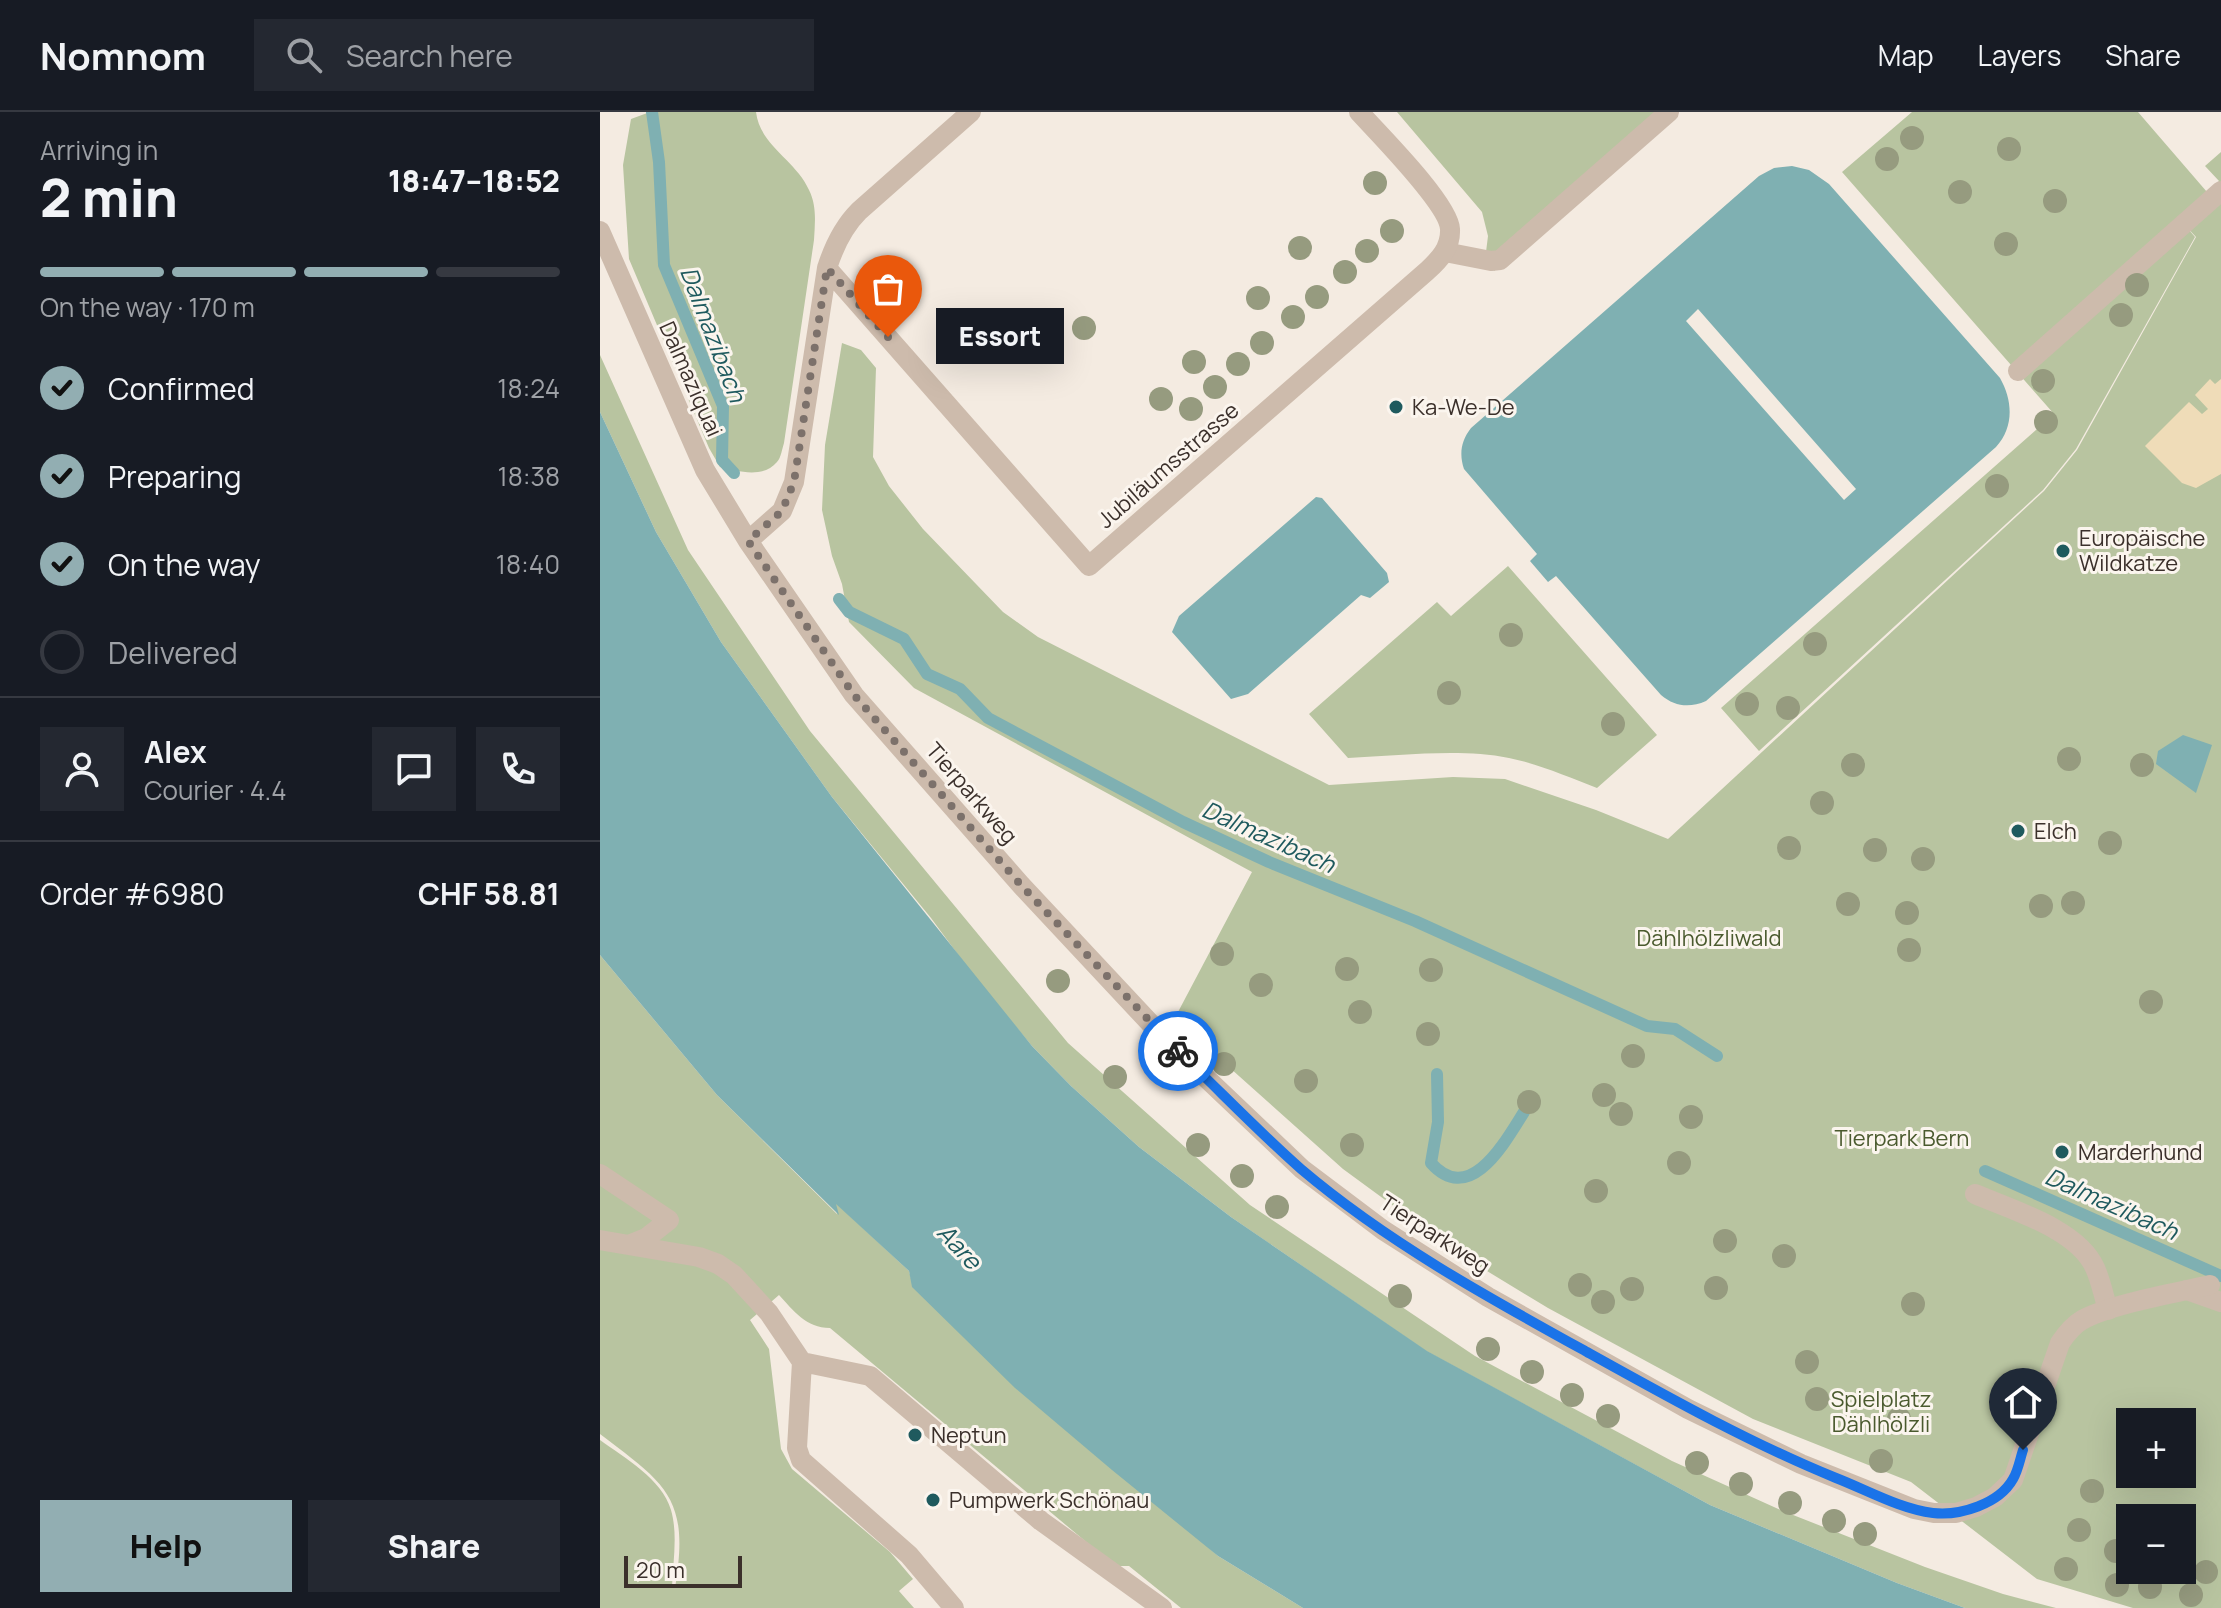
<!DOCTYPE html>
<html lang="en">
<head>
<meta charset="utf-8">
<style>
  :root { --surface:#171b24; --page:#242831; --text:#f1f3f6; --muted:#9ea1a6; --line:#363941; --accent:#92aeb2 }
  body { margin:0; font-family:Manrope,sans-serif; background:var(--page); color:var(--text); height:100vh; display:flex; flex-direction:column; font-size:30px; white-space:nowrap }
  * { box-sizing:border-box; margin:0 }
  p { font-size:26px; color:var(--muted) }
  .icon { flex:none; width:44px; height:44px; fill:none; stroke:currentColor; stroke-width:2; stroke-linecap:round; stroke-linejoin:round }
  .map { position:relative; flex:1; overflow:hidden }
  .side { display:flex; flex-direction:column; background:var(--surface); width:600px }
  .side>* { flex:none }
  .tools { position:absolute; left:1516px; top:1296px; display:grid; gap:16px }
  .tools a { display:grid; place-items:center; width:80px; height:80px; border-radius:0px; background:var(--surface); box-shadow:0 8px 32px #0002; font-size:40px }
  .scale { position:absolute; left:24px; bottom:20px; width:118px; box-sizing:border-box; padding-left:8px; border:4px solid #3b302b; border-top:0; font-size:22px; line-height:28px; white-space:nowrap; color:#3b302b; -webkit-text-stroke:6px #fbf5ee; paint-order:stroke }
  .pin { position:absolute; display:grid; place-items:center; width:68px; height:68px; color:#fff; margin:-82px -34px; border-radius:50% 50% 50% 0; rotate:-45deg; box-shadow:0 0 8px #0007 }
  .pin .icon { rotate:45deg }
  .courier { position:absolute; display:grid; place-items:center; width:80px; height:80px; margin:-40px; border:6px solid #1a73e8; border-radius:50%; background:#fff; color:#222; box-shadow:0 2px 10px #0007 }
  .bubble { position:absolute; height:56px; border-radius:0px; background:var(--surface); box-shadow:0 8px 32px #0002; font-size:26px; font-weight:800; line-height:56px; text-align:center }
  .summary em { font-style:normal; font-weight:800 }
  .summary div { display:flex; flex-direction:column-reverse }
  .summary { display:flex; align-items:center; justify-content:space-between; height:136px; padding:0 40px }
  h1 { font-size:52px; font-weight:800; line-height:60px }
  .bar { display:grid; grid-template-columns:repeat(4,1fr); gap:12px 8px; align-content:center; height:96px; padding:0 40px }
  .bar i { height:10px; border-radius:6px; background:var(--line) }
  .bar .current { background:var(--accent) }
  .bar p { grid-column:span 4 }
  .line { display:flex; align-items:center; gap:20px; padding:0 40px; border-top:2px solid var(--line) }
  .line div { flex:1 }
  .round { display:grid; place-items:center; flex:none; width:84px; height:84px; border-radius:0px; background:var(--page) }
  ol { padding:0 40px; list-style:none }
  li { display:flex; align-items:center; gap:24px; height:88px }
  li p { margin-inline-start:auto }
  li .icon { padding:8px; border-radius:50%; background:var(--accent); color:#111; stroke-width:4 }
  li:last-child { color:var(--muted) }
  li i { width:44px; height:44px; border:4px solid var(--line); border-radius:50% }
  .button { display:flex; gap:16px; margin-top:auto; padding:16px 40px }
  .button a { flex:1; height:92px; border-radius:0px; background:var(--accent); color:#111; font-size:32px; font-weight:800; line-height:92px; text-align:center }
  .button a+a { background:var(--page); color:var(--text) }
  header { display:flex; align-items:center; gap:48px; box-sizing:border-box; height:112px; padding:0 40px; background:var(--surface); border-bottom:2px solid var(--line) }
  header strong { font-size:38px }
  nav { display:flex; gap:44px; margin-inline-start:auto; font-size:28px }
  .search { width:560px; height:72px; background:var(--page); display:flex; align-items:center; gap:20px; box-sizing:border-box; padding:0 28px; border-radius:0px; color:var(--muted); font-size:30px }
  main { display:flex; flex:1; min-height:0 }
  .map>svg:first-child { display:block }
  .green { fill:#b8c4a0; fill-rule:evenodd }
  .sand { fill:#efdcb8 }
  .water { fill:#7fb0b2; fill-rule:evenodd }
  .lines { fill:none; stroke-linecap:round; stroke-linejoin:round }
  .stream { stroke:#7fb0b2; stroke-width:12 }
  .service { stroke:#cdbbac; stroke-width:20 }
  .minor { stroke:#cdbbac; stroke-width:20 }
  .tree { fill:#969b7f }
  .done { stroke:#7c716b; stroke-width:8; stroke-dasharray:0 14.4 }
  .route { stroke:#1a73e8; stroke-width:10 }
  .poi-dot { fill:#1f5a5e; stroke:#fbf5ee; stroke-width:3 }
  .labels { text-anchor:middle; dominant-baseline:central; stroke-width:6; stroke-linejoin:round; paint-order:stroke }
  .street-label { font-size:22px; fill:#3b302b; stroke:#fbf5ee }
  .poi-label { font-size:22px; fill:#3b302b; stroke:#fbf5ee; text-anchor:start }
  .park-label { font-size:22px; fill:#4a5a2e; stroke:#fbf5ee }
  .water-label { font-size:24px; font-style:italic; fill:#1f5a5e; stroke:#fbf5ee }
</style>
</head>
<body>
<header>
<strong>Nomnom</strong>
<div class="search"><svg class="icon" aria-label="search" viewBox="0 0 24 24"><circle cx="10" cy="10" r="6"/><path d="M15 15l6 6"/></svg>Search here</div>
<nav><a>Map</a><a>Layers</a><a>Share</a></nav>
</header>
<main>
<section class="side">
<div class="summary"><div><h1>2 min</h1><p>Arriving in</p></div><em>18:47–18:52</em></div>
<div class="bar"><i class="current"></i><i class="current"></i><i class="current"></i><i></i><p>On the way · 170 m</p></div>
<ol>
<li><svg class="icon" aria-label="check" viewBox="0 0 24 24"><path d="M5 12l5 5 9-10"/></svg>Confirmed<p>18:24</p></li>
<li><svg class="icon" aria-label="check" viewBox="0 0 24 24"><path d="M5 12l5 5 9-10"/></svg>Preparing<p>18:38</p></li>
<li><svg class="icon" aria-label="check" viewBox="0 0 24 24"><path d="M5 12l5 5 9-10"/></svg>On the way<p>18:40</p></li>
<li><i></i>Delivered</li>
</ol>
<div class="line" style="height:144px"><a class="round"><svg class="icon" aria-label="person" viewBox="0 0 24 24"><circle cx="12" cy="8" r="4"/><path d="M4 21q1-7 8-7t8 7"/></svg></a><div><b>Alex</b><p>Courier · 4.4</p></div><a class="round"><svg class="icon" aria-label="chat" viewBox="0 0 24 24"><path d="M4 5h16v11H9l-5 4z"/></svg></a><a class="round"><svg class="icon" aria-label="phone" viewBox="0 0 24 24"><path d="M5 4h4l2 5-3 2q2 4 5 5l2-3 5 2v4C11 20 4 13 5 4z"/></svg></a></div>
<div class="line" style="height:104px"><div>Order #6980</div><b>CHF 58.81</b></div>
<div class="button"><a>Help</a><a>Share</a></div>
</section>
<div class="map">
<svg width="1621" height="1496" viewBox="0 0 1621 1496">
  <rect width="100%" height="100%" fill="#f4ebe1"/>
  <!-- green -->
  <path class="green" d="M 50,0 L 156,0 C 160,34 196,48 209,78 C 217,94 215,111 214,128 L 184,331 C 182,337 181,346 177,350 C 163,367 137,359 120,355 L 109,336 L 29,147 L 23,53 L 31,7 Z
    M 797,0 L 1076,0 L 894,159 L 886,140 L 888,124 L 882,100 Z
    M 1312,0 L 1538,0 L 1607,80 L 1619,69 L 1605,54 L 1621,40 L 1621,1496 L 1533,1496 L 1437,1467 L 1311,1370 L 1153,1307 L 948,1196 L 859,1142 L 743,1057 L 630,956 L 578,900 L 652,760 L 314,576 L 249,510 L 242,472 L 232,444 L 222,398 L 225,333 L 242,231 L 261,238 L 276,256 L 273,345 L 289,374 L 323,417 L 403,500 L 438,525 L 729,673 L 853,665 L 905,667 L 996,698 L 1068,727 L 1444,379 L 1477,338 L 1596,125 L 1583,111 L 1595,125 L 1476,337 L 1443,378 L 1159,639 L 1121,596 L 1454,302 L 1242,60 ZM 1530,1310 L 1582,1310 L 1582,1362 L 1530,1362 ZM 1530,1406 L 1582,1406 L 1582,1458 L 1530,1458 Z
    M 0,243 L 88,438 L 210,619 L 468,931 L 650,1093 L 875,1244 L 1072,1349 L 1183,1399 L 1325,1455 L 1403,1482 L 1456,1496 L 1365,1496 L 1297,1471 L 1110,1393 L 826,1239 L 631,1105 L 539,1035 L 471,974 L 432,934 L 376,867 L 331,806 L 232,685 L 121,530 L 56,420 L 0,300 Z
    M 908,454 L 1057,623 L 997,676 C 968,665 939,652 909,646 C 859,636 799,644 748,646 L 709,602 L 837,490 L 851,504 Z
    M 0,843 L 117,983 L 237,1102 L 235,1090 L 309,1159 L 312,1170 L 618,1444 L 703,1496 L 581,1496 L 529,1454 L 515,1454 L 230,1216 C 206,1216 194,1199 179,1183 L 150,1208 L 169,1237 L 181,1337 L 192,1357 L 290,1440 L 313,1467 L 299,1479 L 314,1496 L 0,1496 L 0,1328 C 25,1346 62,1367 71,1398 C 78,1422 73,1450 72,1475 L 75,1476 C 90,1386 67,1373 0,1322 Z"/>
  <!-- sand -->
  <path class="sand" d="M 1610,267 L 1615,272 L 1621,267 L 1621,362 L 1596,376 L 1582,371 L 1545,334 L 1589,290 L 1602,302 L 1608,297 L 1595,283 Z"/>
  <!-- water -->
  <path class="water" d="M 1192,54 L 1209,58 L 1229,72 L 1400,266 C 1413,289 1414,315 1396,335 L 1106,589 C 1090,596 1075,595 1061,583 L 956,464 L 948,470 L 930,449 L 937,442 L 864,357 C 859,342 861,329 871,316 L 1159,64 L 1174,56 ZM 1098,197 L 1256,377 L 1244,388 L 1086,209 Z
    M 0,300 L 56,420 L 121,530 L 232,685 L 432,934 L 471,974 L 539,1035 L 631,1105 L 827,1239 L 1110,1393 L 1297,1471 L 1365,1496 L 703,1496 L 618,1444 L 512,1358 L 415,1276 L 312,1175 L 309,1159 L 236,1092 L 239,1103 L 117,983 L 0,843 Z
    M 716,385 L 722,386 L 787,461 L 789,470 L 770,486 L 761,483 L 648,582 L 631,587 L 572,520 L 579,504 Z
    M 1583,623 L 1612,633 L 1596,681 L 1556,652 L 1558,639 Z"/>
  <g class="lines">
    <!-- stream -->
    <path class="stream" d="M 52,0 L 59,50 L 64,153 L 123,294 L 122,348 L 134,361
      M 239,487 L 249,500 L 304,527 L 327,562 L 360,577 L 388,606 L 583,710 L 669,750 L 815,809 L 1047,914 L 1075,917 L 1117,944
      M 837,962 L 838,1010 L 831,1051 C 870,1095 905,1030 924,1000
      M 1385,1059 L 1621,1164"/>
    <!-- service -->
    <path class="service" d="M 845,140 L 891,149 L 900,148 L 1069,0
      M 1418,259 L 1621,79
      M 0,1062 L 69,1108 L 46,1126 L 31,1132
      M 1375,1082 C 1412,1098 1478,1117 1495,1156 C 1501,1169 1504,1185 1508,1198
      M 0,1128 L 99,1145 L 118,1152 L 134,1163 L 169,1201 L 202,1250 L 197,1336 L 201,1348 L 309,1443 L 354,1496
      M 1587,1178 L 1621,1190
      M 202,1250 L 270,1264 L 441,1409 L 562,1496"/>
    <!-- minor -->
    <path class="minor" d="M 0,119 L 105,358 L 148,429 L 254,583 L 421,773 L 565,927 L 702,1057 L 783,1118 L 888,1185 L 1088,1297 L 1201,1352 L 1314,1397 L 1334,1401 L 1356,1401 L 1376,1395 L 1395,1385 L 1413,1368 L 1460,1231 C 1466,1222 1472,1214 1482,1208 C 1511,1192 1575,1181 1610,1173
      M 227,156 L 489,454 L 827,159 C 839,148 851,136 850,117 C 849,92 779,22 759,0
      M 148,429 L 182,399 L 194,370 L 227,156 C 234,134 243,115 259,99 L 371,0"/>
  </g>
  <!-- trees -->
  <g class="tree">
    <circle cx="1312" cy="26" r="12"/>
    <circle cx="1409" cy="37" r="12"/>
    <circle cx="1287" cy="47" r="12"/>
    <circle cx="775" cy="71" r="12"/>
    <circle cx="1360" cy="80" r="12"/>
    <circle cx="1455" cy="89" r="12"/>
    <circle cx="792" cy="119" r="12"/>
    <circle cx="1406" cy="132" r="12"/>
    <circle cx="700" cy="136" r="12"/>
    <circle cx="767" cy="139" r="12"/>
    <circle cx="745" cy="160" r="12"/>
    <circle cx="1537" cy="173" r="12"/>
    <circle cx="717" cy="185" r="12"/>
    <circle cx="658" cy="186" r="12"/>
    <circle cx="1521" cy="203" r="12"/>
    <circle cx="693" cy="205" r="12"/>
    <circle cx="484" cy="216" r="12"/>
    <circle cx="662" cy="231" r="12"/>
    <circle cx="594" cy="250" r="12"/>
    <circle cx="638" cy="252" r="12"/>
    <circle cx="1443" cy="269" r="12"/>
    <circle cx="615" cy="275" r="12"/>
    <circle cx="561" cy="287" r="12"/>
    <circle cx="591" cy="297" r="12"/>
    <circle cx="1446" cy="310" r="12"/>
    <circle cx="1397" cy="374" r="12"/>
    <circle cx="911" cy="523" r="12"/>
    <circle cx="1215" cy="532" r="12"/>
    <circle cx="849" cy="581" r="12"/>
    <circle cx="1147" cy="592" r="12"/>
    <circle cx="1188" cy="596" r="12"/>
    <circle cx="1013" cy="612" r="12"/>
    <circle cx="1469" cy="647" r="12"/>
    <circle cx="1253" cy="653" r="12"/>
    <circle cx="1542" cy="653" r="12"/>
    <circle cx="1222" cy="691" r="12"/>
    <circle cx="1510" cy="731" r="12"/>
    <circle cx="1189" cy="736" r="12"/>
    <circle cx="1275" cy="738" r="12"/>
    <circle cx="1323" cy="747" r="12"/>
    <circle cx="1473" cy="791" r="12"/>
    <circle cx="1248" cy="792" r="12"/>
    <circle cx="1441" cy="794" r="12"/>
    <circle cx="1307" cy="801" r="12"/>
    <circle cx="1309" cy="838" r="12"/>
    <circle cx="622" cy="842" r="12"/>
    <circle cx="747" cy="857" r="12"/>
    <circle cx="831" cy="858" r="12"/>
    <circle cx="458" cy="869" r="12"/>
    <circle cx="661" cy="873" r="12"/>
    <circle cx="1551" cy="890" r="12"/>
    <circle cx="760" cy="900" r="12"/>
    <circle cx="828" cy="922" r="12"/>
    <circle cx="1033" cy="944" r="12"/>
    <circle cx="624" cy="952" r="12"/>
    <circle cx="515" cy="965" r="12"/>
    <circle cx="706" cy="969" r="12"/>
    <circle cx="1004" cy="983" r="12"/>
    <circle cx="929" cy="990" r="12"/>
    <circle cx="1021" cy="1002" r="12"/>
    <circle cx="1091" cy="1005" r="12"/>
    <circle cx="598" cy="1033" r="12"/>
    <circle cx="752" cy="1033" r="12"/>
    <circle cx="1079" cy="1051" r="12"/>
    <circle cx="642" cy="1064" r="12"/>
    <circle cx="996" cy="1079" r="12"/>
    <circle cx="677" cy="1095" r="12"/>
    <circle cx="1125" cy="1129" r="12"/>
    <circle cx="1184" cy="1144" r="12"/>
    <circle cx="980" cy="1173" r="12"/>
    <circle cx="1116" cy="1176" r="12"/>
    <circle cx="1032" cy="1177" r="12"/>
    <circle cx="800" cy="1184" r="12"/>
    <circle cx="1003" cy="1190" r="12"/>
    <circle cx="1313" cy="1192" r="12"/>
    <circle cx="888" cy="1237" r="12"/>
    <circle cx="1207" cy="1250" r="12"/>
    <circle cx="932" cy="1260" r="12"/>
    <circle cx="972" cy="1283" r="12"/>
    <circle cx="1217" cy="1287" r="12"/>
    <circle cx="1008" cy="1304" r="12"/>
    <circle cx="1299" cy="1307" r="12"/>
    <circle cx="1281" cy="1349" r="12"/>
    <circle cx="1097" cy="1351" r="12"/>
    <circle cx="1141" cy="1372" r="12"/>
    <circle cx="1492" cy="1379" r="12"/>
    <circle cx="1190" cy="1391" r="12"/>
    <circle cx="1234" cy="1409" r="12"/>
    <circle cx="1479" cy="1418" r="12"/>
    <circle cx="1265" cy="1422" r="12"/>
    <circle cx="1516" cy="1439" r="12"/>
    <circle cx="1466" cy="1457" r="12"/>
    <circle cx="1606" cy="1460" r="12"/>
    <circle cx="1517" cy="1473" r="12"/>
    <circle cx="1550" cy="1475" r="12"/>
    <circle cx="1591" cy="1483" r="12"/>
  </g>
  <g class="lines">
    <!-- done -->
    <path class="done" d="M 288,225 L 227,156 L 194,370 L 182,399 L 148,429 L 254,583 L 421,773 L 578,939"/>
    <!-- route -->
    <path class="route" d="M 578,939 C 619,978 659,1020 701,1057 C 787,1130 889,1186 987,1240 C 1068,1285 1150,1331 1236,1366 C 1267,1378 1300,1397 1333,1401 C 1360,1404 1399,1392 1413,1367 C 1418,1359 1420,1347 1423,1338"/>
  </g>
  <!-- markers -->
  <g class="poi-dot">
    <circle cx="796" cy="295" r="8"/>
    <circle cx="1463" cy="439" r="8"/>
    <circle cx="1418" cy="719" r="8"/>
    <circle cx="1462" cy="1040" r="8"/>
    <circle cx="315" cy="1323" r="8"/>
    <circle cx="333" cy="1388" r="8"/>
  </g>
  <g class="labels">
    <!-- street labels -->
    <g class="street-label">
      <text transform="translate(91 267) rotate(66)">Dalmaziquai</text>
      <text transform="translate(568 353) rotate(-41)">Jubiläumsstrasse</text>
      <text transform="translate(372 681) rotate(49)">Tierparkweg</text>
      <text transform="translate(835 1122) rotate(33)">Tierparkweg</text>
    </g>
    <!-- poi labels -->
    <g class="poi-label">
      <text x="812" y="295">Ka-We-De</text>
      <text x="1479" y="426">Europäische<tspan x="1479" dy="25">Wildkatze</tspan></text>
      <text x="1434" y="719">Elch</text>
      <text x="1478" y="1040">Marderhund</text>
      <text x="331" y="1323">Neptun</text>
      <text x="349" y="1388">Pumpwerk Schönau</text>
    </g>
    <!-- park labels -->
    <g class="park-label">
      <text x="1109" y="826">Dählhölzliwald</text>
      <text x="1302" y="1026">Tierpark Bern</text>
      <text x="1281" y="1287">Spielplatz<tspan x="1281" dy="25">Dählhölzli</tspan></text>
    </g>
    <!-- water labels -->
    <g class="water-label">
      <text transform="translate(114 222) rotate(69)">Dalmazibach</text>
      <text transform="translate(669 724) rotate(24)">Dalmazibach</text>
      <text transform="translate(1512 1091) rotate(24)">Dalmazibach</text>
      <text transform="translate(360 1134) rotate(47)">Aare</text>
    </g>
  </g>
</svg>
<div class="tools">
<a>+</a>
<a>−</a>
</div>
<div class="scale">20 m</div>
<div class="pin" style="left:288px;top:225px;background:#ea580c"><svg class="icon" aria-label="bag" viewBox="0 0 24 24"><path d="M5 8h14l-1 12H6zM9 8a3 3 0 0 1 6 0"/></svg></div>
<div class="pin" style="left:1423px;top:1338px;background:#1f2937"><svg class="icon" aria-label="home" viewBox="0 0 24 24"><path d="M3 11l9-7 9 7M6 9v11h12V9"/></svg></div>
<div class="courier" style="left:578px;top:939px"><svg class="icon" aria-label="bike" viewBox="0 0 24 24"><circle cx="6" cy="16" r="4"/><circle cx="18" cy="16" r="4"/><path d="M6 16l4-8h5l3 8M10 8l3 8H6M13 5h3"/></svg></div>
<div class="bubble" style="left:336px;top:196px;width:128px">Essort</div>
</div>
</main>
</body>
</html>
